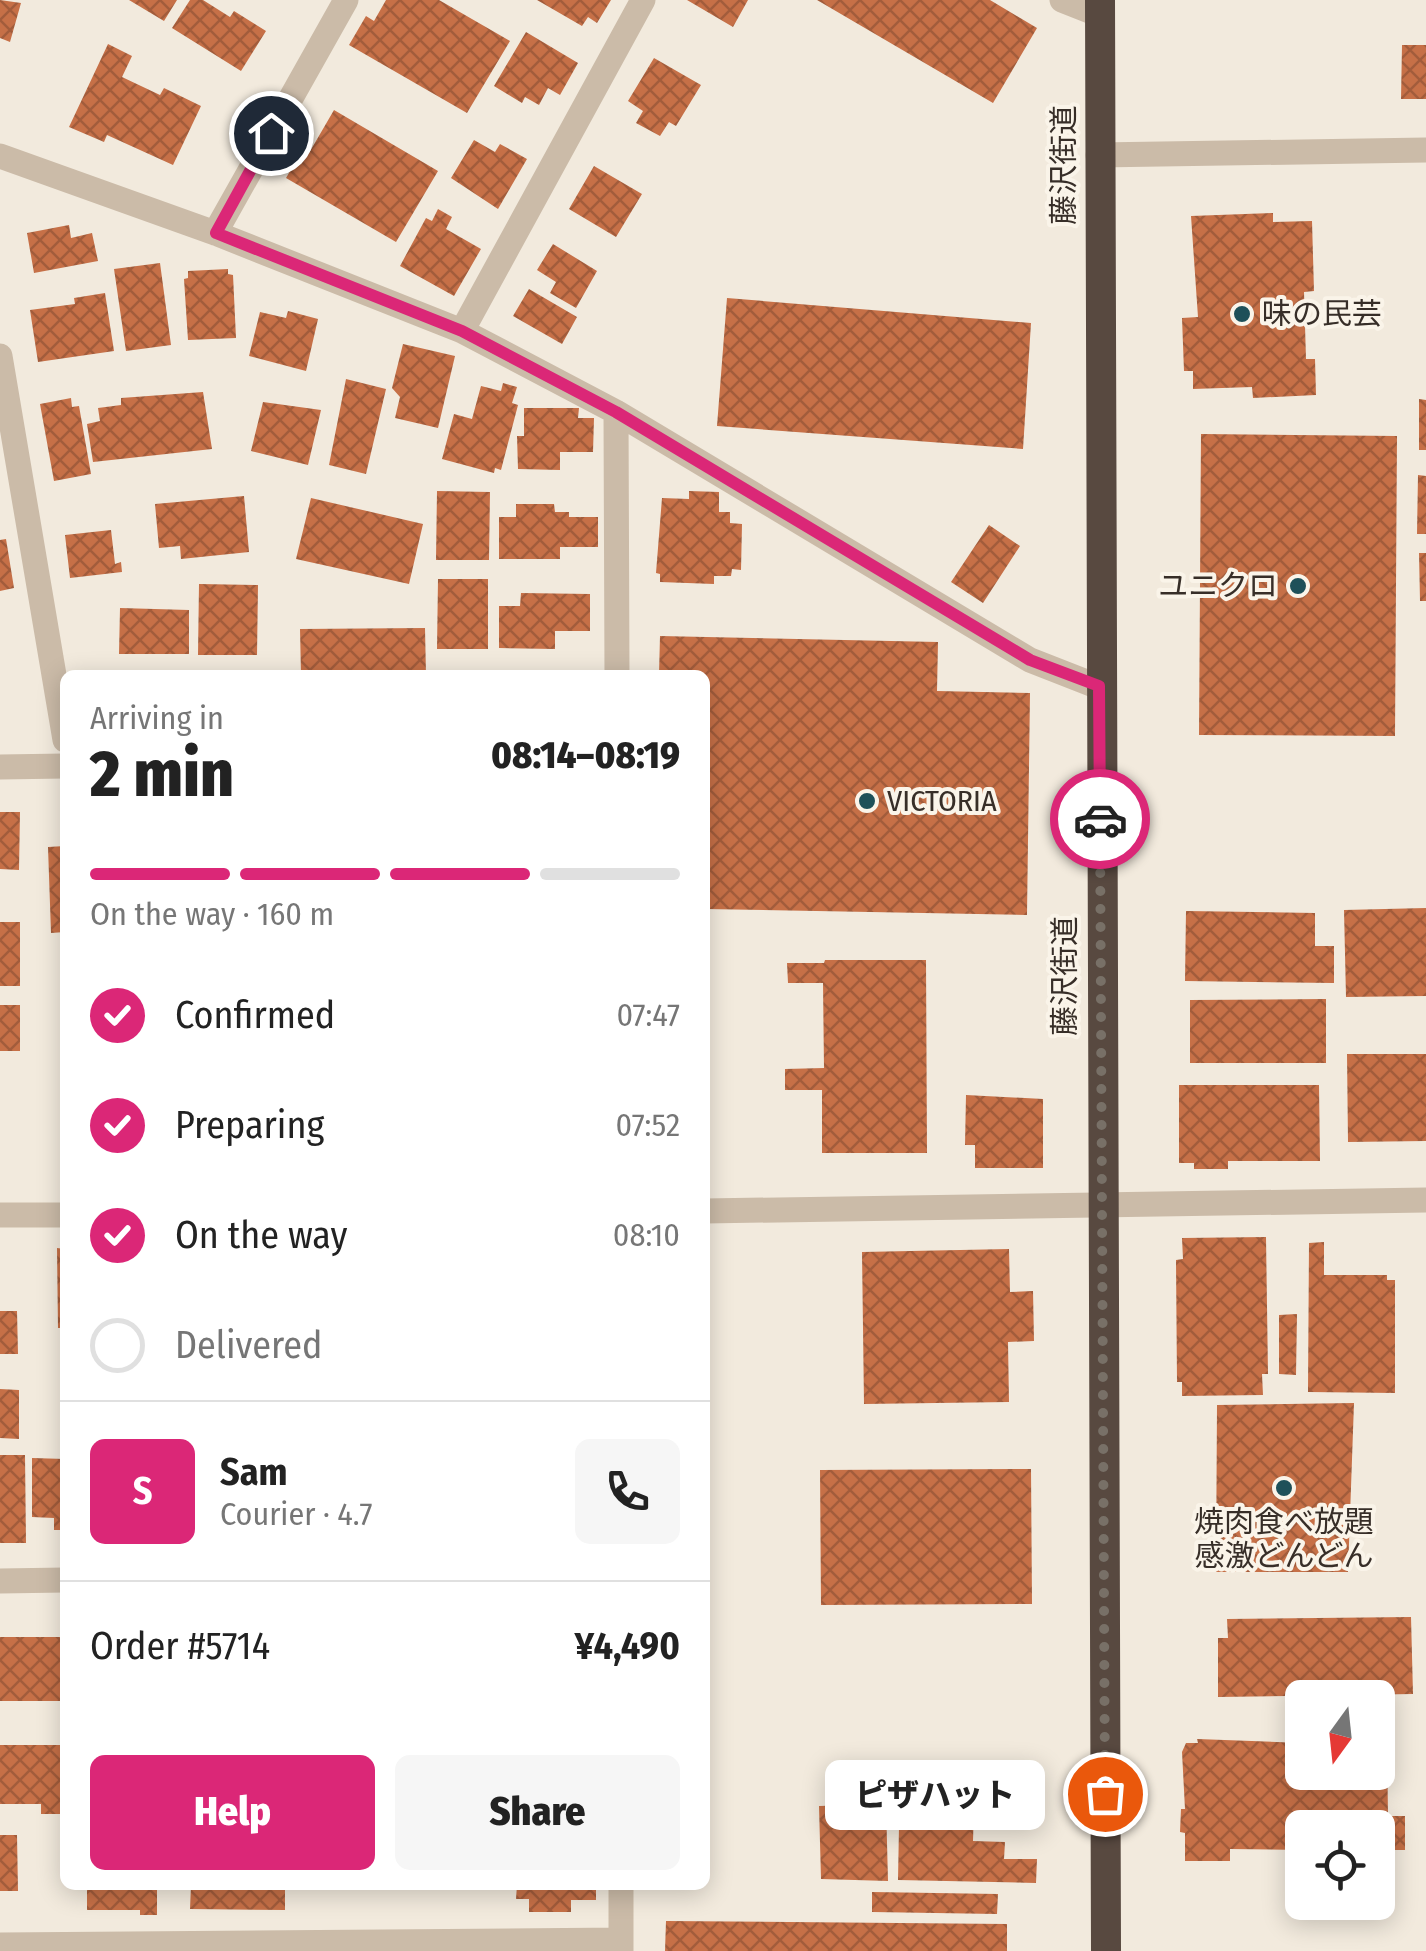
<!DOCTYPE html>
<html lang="en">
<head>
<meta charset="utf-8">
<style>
  :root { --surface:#fff; --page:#f6f6f6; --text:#222; --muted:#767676; --line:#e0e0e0; --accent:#db2777 }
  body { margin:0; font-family:"Fira Sans Condensed","Noto Sans JP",sans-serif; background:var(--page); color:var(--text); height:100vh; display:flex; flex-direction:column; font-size:38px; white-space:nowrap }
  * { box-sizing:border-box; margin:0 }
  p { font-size:32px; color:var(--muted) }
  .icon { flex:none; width:55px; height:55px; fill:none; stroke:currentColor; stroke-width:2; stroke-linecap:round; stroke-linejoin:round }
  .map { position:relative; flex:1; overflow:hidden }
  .sheet { position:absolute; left:60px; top:670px; width:650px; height:1220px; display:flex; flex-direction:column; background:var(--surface); border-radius:15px; box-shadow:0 5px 25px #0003 }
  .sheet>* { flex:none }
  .needle { width:65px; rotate:195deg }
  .fabs { position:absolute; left:1285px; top:1680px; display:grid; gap:20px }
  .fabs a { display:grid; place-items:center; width:110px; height:110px; border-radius:15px; background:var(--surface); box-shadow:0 5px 25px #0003; font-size:50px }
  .pin { position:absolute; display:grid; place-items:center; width:85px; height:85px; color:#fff; margin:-42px; border:5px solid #fff; border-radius:50%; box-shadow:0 2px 10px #0007 }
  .courier { position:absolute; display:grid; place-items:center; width:100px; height:100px; margin:-50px; border:8px solid #db2777; border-radius:50%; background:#fff; color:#222; box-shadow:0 2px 12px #0007 }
  .bubble { position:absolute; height:70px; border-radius:15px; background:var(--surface); box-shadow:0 5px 25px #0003; font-size:32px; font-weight:800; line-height:70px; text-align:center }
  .headline em { font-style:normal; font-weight:800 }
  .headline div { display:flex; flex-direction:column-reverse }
  .headline { display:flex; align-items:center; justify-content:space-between; height:170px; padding:0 30px }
  h1 { font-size:65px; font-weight:800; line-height:75px }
  .bar { display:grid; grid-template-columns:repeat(4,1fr); gap:15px 10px; align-content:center; height:120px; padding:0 30px }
  .bar i { height:12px; border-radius:8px; background:var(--line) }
  .bar .selected { background:var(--accent) }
  .bar p { grid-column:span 4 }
  .line { display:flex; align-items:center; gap:25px; padding:0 30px; border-top:2px solid var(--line) }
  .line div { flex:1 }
  .round { display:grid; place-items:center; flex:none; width:105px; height:105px; border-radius:15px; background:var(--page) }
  ol { padding:0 30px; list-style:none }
  li { display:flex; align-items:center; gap:30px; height:110px }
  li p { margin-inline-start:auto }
  li .icon { padding:10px; border-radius:50%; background:var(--accent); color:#fff; stroke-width:4 }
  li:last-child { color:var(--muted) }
  li i { width:55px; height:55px; border:5px solid var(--line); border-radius:50% }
  .button { display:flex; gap:20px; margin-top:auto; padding:20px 30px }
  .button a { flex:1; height:115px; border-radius:15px; background:var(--accent); color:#fff; font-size:40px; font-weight:800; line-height:115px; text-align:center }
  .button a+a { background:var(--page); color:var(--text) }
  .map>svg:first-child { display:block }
  .building { fill:url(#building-cross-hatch) }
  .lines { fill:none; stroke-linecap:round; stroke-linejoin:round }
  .minor { stroke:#cbbba8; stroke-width:25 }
  .highway { stroke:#584940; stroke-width:30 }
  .done { stroke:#787067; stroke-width:10; stroke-dasharray:0 18 }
  .route { stroke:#db2777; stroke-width:12 }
  .poi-dot { fill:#1e5059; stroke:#faf4e9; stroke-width:4 }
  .labels { text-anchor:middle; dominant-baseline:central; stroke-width:8; stroke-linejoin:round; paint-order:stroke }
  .street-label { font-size:30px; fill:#372e28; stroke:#faf4e9 }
  .poi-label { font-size:30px; fill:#372e28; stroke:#faf4e9; text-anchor:start }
</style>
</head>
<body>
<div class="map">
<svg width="1426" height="1951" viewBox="0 0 1426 1951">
  <defs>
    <pattern id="building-cross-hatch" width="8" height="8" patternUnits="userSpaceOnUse" patternTransform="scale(2.5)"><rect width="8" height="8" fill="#c67047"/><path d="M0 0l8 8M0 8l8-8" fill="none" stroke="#a25c3b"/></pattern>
  </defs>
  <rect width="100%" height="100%" fill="#f2eadd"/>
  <!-- building -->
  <path class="building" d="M 0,0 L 21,3 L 10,42 L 0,38 Z
    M 129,0 L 177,0 L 164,21 Z
    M 190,0 L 203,0 L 230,17 L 234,11 L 266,31 L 241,71 L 172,28 Z
    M 386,0 L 439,0 L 510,41 L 467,113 L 349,45 L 366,16 L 374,21 Z
    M 537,0 L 611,0 L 597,23 L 588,17 L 582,26 Z
    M 687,0 L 748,0 L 733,27 Z
    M 817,0 L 990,0 L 1037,28 L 993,103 Z
    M 526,32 L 578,63 L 560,95 L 548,88 L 539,105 L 525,97 L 522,103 L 494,86 Z
    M 108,44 L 132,56 L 122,77 L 160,95 L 164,88 L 201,106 L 173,165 L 107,135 L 104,142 L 69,127 Z
    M 1402,45 L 1426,45 L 1426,99 L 1401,99 Z
    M 654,58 L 701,85 L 676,126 L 669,122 L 660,136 L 636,123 L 643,111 L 628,101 Z
    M 334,110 L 438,171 L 396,242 L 286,178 L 303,149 L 309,153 Z
    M 474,140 L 495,152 L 500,144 L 527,159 L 498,209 L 451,178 Z
    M 594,166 L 642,194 L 616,237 L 569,209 Z
    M 438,209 L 452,217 L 446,229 L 481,249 L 454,296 L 400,266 L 426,218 L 432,221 Z
    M 1273,213 L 1273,222 L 1312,221 L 1314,291 L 1304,292 L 1306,359 L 1315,359 L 1316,395 L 1253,398 L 1252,387 L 1193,389 L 1193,371 L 1184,371 L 1182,318 L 1198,317 L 1191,216 Z
    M 69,225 L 71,238 L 92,233 L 98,261 L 34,273 L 27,233 Z
    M 553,244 L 597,271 L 576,308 L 550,293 L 556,282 L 537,270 Z
    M 160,263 L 171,345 L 126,351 L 114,269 Z
    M 228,269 L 228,274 L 233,275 L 236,338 L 188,340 L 184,279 L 188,278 L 188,271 Z
    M 529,289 L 577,317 L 562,344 L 513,316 Z
    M 105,293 L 114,351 L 38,362 L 30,310 L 75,304 L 74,298 Z
    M 727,298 L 1031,323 L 1023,449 L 717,426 Z
    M 288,311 L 318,319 L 306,371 L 249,356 L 260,312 L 286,318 Z
    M 403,344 L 455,356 L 438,428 L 395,418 L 400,397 L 392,388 Z
    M 346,379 L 386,389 L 366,474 L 329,465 Z
    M 503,383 L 517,387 L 512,403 L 518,405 L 501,470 L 495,468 L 494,473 L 442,459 L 454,414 L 472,419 L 481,386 L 501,391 Z
    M 203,392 L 212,449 L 93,462 L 87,424 L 100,421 L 98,408 L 121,405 L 121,398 Z
    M 71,398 L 72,407 L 79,406 L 91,474 L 54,481 L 40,404 Z
    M 1419,399 L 1426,400 L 1426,450 L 1419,450 Z
    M 263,402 L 321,410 L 308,465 L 251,451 Z
    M 524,408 L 579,408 L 578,418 L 594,418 L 593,452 L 560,452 L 560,470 L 518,469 L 517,436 L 524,436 Z
    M 1201,434 L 1397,436 L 1395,736 L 1199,735 Z
    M 1418,475 L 1426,476 L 1426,534 L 1417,534 Z
    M 437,491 L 490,492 L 489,560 L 436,560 Z
    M 689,491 L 719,492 L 719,512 L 730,512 L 730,523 L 742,524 L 741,570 L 732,569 L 731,576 L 714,576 L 714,584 L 660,582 L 660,574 L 656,573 L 662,498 L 689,499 Z
    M 244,496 L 249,552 L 181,559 L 180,546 L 159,548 L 155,504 Z
    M 311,498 L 423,524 L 409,584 L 296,559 Z
    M 516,504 L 554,504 L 555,512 L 569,512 L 569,517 L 598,517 L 598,547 L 560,547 L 560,559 L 499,559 L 499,517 L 516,517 Z
    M 989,525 L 1020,546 L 983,603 L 951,582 Z
    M 111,530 L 115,564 L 121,562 L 122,572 L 70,578 L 65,535 Z
    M 6,539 L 14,588 L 0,591 L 0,540 Z
    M 1419,553 L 1426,553 L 1426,601 L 1420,601 Z
    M 438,579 L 488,579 L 488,649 L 437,649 Z
    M 199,584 L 258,585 L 257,655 L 198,655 Z
    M 521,593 L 590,594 L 590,631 L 555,631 L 555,649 L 499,648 L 499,606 L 520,606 Z
    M 120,608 L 189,610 L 189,654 L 119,654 Z
    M 425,628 L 426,675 L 301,675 L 300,629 Z
    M 660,636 L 938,642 L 937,691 L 1030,693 L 1027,915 L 705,909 L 705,675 L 659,675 Z
    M 0,812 L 20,812 L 19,870 L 0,869 Z
    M 65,846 L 65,932 L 51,933 L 48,847 Z
    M 1426,908 L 1426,996 L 1346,997 L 1344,910 Z
    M 1186,911 L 1315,913 L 1315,946 L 1334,946 L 1334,983 L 1185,981 Z
    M 0,922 L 20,922 L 20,986 L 0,986 Z
    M 825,960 L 926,960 L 927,1153 L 822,1153 L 822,1090 L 785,1090 L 785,1069 L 824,1068 L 823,983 L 788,983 L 787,963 L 824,963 Z
    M 1326,999 L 1326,1063 L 1190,1063 L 1190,1000 Z
    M 0,1005 L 20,1005 L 20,1051 L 0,1051 Z
    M 1347,1054 L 1426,1054 L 1426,1141 L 1348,1142 Z
    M 1179,1085 L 1319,1085 L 1320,1161 L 1228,1161 L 1228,1169 L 1194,1169 L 1194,1163 L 1179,1163 Z
    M 966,1095 L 1043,1099 L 1043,1168 L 975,1168 L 975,1145 L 965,1145 Z
    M 1266,1237 L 1268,1374 L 1262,1374 L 1263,1395 L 1182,1396 L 1182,1382 L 1177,1382 L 1176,1260 L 1183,1259 L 1182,1238 Z
    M 1324,1242 L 1324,1275 L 1387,1275 L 1387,1280 L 1395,1280 L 1395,1393 L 1308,1392 L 1309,1243 Z
    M 57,1248 L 65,1249 L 65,1328 L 58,1328 Z
    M 1009,1249 L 1010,1292 L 1033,1291 L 1034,1341 L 1008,1342 L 1009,1402 L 864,1404 L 862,1252 Z
    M 0,1311 L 17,1311 L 18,1354 L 0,1354 Z
    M 1297,1314 L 1296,1375 L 1279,1374 L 1279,1315 Z
    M 0,1389 L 19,1390 L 19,1439 L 0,1438 Z
    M 1354,1403 L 1348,1572 L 1216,1572 L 1217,1405 Z
    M 0,1455 L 25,1455 L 26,1543 L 0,1543 Z
    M 32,1458 L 65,1459 L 65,1530 L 54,1530 L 54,1518 L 32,1517 Z
    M 1031,1469 L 1032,1604 L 821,1605 L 820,1470 Z
    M 1411,1617 L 1413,1694 L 1218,1697 L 1218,1638 L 1228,1638 L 1227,1619 Z
    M 0,1637 L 65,1637 L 65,1701 L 0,1701 Z
    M 1197,1739 L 1302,1743 L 1302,1772 L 1378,1772 L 1378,1743 L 1387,1743 L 1388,1816 L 1405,1816 L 1405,1850 L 1378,1850 L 1378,1828 L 1302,1828 L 1302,1850 L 1230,1849 L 1230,1861 L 1185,1861 L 1185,1833 L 1180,1832 L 1181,1809 L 1185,1809 L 1182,1752 L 1186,1743 L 1198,1743 Z
    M 0,1745 L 65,1745 L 64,1814 L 41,1814 L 41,1804 L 0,1804 Z
    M 900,1773 L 975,1774 L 973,1841 L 1005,1842 L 1004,1859 L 1037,1859 L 1036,1883 L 898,1880 Z
    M 886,1804 L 888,1881 L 821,1879 L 819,1806 Z
    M 0,1835 L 17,1835 L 18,1891 L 0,1891 Z
    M 87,1885 L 157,1885 L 157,1915 L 140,1915 L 140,1910 L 87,1910 Z
    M 191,1885 L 285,1885 L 285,1910 L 190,1909 Z
    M 517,1885 L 596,1885 L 596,1900 L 571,1900 L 571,1912 L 529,1912 L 529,1899 L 516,1899 Z
    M 872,1892 L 998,1894 L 997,1914 L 872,1912 Z
    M 666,1921 L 1007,1924 L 1007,1951 L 665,1951 Z"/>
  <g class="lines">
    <!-- minor -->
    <path class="minor" d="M 1062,0 L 1100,15
      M 1098,155 L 1426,150
      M 0,156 L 215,233 L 462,331 L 616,412 L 1030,660 L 1099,687
      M 215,233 L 346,0
      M 462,331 L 643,0
      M 0,356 L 65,740
      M 616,412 L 617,675
      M 0,767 L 65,766
      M 705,1211 L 1426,1200
      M 0,1215 L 65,1215
      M 0,1581 L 65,1580
      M 621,1885 L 621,1951
      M 0,1945 L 621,1940"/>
    <!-- highway -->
    <path class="highway" d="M 1100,0 L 1106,1951"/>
  </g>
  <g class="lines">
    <!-- done -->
    <path class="done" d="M 1100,819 L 1105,1794"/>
    <!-- route -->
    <path class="route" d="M 271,133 L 216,233 L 462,331 L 616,412 L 1030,660 L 1099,686 L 1100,819"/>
  </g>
  <!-- markers -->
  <g class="poi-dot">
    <circle cx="1242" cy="314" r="10"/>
    <circle cx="1298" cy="586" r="10"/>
    <circle cx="867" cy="801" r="10"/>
    <circle cx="1284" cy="1488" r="10"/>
  </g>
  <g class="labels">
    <!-- street labels -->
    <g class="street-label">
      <text transform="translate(1064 165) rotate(-90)">藤沢街道</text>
      <text transform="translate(1065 976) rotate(-90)">藤沢街道</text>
    </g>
    <!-- poi labels -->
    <g class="poi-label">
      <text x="1262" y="314">味の民芸</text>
      <text x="1278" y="586" text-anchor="end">ユニクロ</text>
      <text x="887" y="801">VICTORIA</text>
      <text x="1284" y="1522" text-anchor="middle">焼肉食べ放題<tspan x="1284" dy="34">感激どんどん</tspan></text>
    </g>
  </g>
</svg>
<div class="fabs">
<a><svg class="needle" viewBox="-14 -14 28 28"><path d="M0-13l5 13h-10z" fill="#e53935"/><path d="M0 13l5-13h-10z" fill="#767676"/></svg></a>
<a><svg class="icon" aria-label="locate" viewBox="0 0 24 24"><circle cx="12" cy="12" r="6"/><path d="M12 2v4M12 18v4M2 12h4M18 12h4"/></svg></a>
</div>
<div class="pin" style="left:1105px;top:1794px;background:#ea580c"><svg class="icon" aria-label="bag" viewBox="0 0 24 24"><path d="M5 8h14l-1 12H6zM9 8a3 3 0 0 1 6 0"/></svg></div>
<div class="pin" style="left:271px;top:133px;background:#1f2937"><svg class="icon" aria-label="home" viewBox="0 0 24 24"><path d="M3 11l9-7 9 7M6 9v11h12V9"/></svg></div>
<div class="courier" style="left:1100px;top:819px"><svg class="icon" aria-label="car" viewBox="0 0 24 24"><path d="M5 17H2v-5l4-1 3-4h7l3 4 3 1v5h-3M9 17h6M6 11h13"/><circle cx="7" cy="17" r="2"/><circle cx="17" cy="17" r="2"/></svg></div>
<div class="bubble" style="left:825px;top:1760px;width:220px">ピザハット</div>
<section class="sheet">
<div class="headline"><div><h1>2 min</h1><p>Arriving in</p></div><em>08:14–08:19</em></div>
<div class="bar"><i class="selected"></i><i class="selected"></i><i class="selected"></i><i></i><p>On the way · 160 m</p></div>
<ol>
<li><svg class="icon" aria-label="check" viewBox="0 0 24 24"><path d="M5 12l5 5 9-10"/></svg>Confirmed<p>07:47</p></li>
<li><svg class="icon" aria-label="check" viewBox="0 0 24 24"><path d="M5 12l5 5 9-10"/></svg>Preparing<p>07:52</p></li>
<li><svg class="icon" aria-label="check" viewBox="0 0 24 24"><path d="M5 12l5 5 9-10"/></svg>On the way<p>08:10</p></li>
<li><i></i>Delivered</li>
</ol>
<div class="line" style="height:180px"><b class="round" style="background:var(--accent);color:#fff">S</b><div><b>Sam</b><p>Courier · 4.7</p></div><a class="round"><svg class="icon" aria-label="phone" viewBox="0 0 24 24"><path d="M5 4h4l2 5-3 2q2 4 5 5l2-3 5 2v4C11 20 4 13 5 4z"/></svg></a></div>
<div class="line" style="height:130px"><div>Order #5714</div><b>¥4,490</b></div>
<div class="button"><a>Help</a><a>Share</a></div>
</section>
</div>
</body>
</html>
